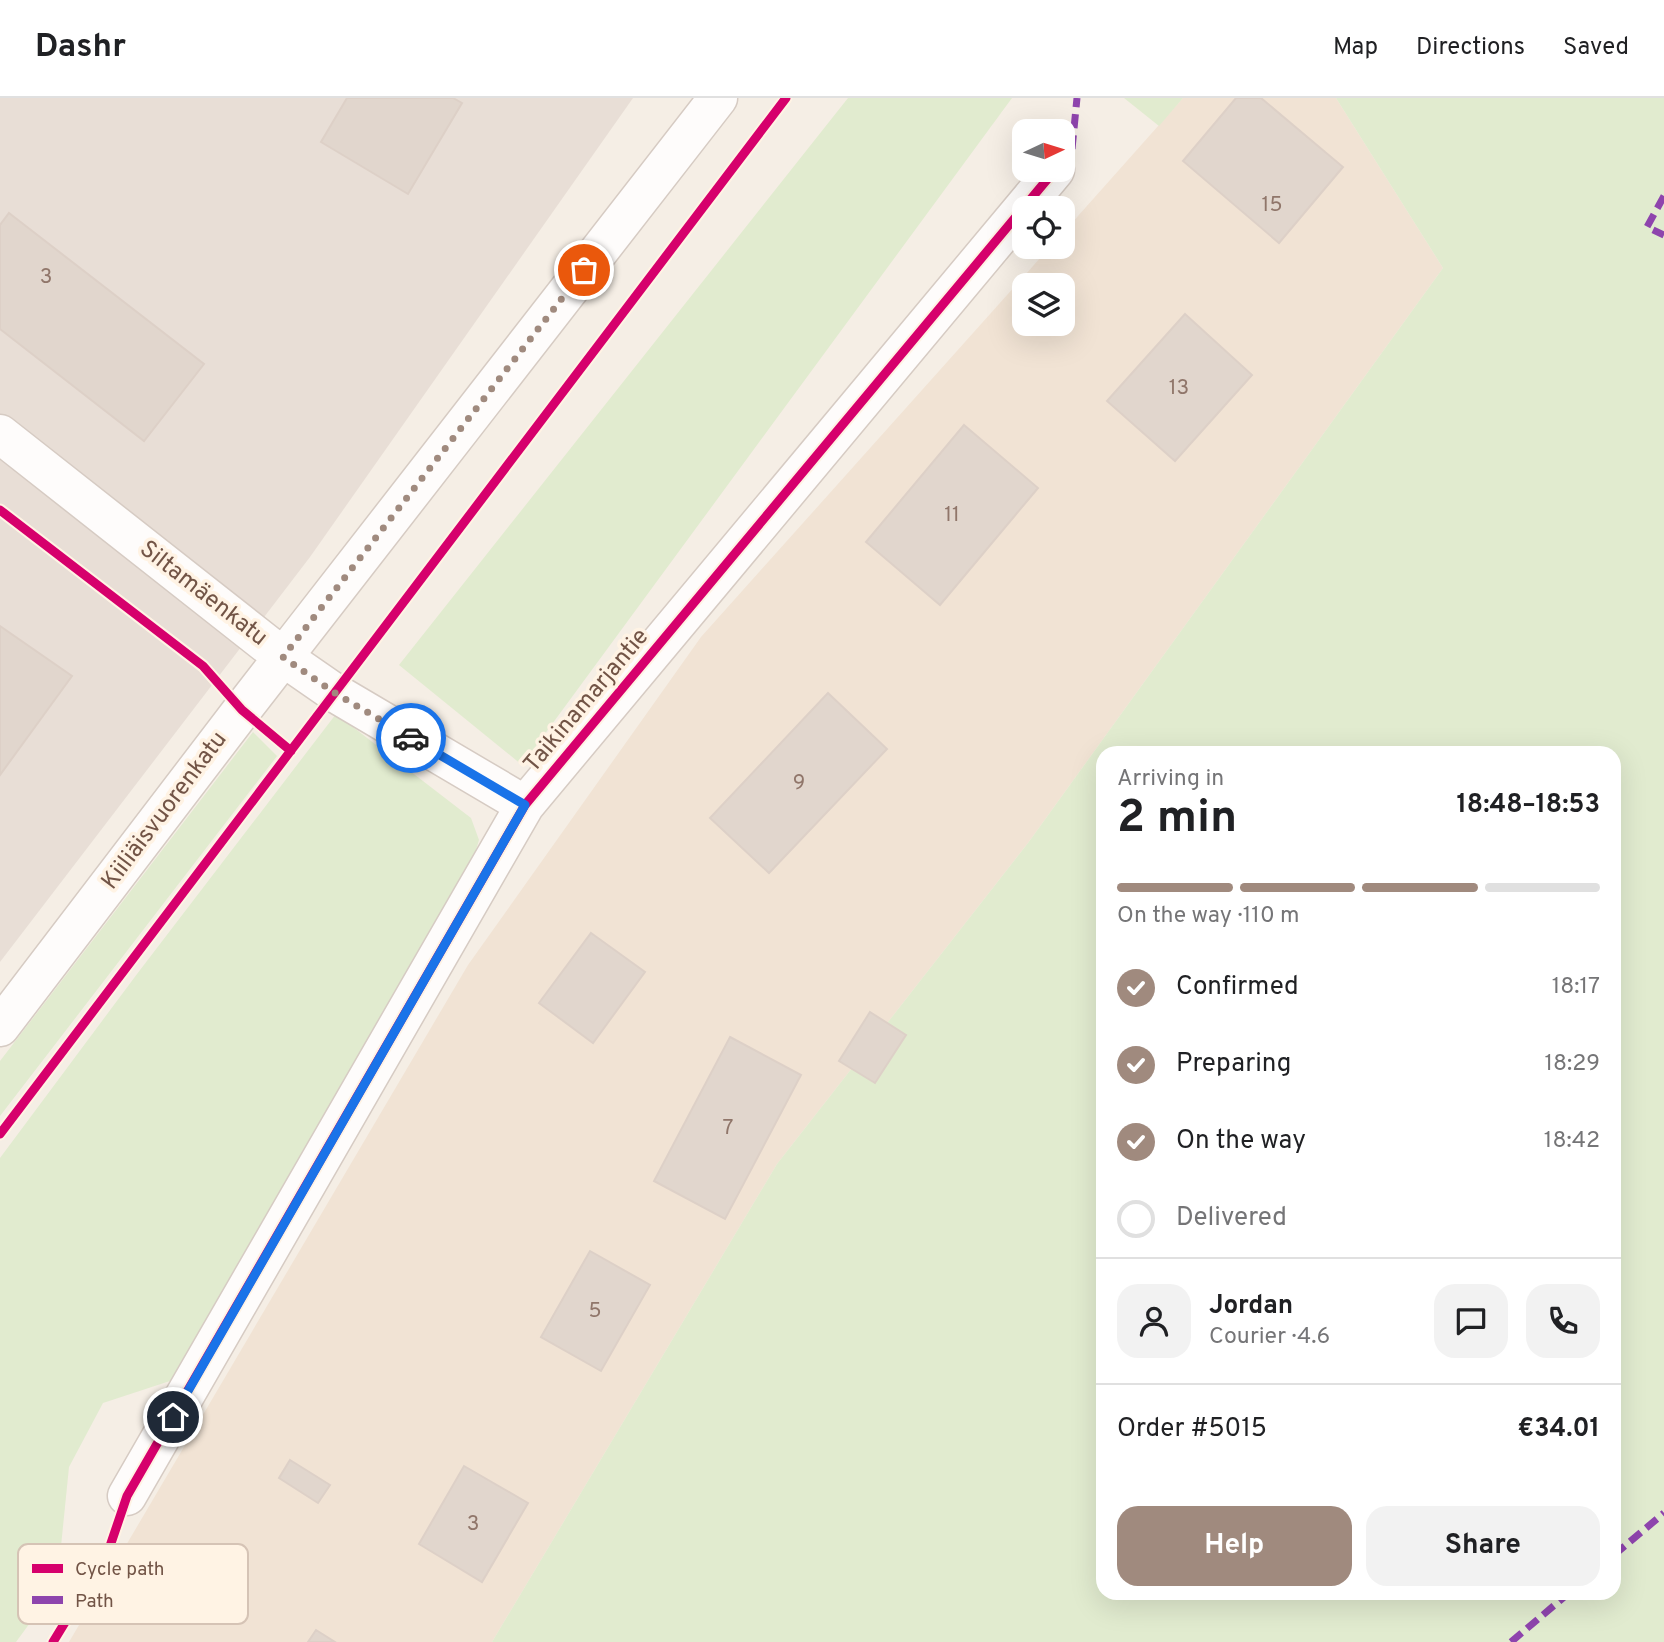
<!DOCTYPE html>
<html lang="en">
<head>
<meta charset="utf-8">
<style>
  :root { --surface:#fff; --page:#f2f2f2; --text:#202124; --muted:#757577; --line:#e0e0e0; --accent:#a08a7e }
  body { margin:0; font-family:Overpass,sans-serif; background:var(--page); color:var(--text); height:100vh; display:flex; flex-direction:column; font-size:26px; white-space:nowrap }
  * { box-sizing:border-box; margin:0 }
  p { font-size:23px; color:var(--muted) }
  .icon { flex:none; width:38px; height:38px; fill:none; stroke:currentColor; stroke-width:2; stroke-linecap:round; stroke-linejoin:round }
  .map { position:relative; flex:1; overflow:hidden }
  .sheet { position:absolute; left:1096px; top:648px; width:525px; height:854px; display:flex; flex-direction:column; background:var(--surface); border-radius:21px; box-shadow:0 7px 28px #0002 }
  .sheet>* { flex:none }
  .needle { width:46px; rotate:86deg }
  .tools { position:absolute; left:1012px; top:21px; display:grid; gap:14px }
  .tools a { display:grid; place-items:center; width:63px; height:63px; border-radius:14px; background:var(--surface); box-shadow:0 7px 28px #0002; font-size:35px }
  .pin { position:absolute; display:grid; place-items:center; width:60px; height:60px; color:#fff; margin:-30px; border:4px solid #fff; border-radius:50%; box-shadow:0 2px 7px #0007 }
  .courier { position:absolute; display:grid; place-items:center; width:70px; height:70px; margin:-35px; border:5px solid #1a73e8; border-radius:50%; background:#fff; color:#222; box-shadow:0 2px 9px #0007 }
  .headline em { font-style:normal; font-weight:700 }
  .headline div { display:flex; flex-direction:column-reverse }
  .headline { display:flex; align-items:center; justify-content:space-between; height:119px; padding:0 21px }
  h1 { font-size:46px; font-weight:700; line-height:52px }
  .bar { display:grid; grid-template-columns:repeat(4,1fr); gap:10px 7px; align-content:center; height:84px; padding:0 21px }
  .bar i { height:9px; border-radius:5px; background:var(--line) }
  .bar .current { background:var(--accent) }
  .bar p { grid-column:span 4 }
  .line { display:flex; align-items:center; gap:18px; padding:0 21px; border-top:2px solid var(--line) }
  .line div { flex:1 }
  .round { display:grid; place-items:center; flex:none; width:74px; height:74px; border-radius:21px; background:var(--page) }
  ol { padding:0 21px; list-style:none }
  li { display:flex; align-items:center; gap:21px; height:77px }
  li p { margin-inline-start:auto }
  li .icon { padding:7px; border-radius:50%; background:var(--accent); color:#fff; stroke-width:4 }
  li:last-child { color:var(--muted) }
  li i { width:38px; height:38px; border:4px solid var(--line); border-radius:50% }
  .button { display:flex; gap:14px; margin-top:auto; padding:14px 21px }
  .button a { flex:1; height:80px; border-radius:21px; background:var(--accent); color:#fff; font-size:28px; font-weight:700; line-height:80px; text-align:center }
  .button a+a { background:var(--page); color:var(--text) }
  header { display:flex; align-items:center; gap:42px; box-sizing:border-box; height:98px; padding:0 35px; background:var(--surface); border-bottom:2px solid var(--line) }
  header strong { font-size:33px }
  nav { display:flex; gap:38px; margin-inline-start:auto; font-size:24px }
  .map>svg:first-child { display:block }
  .residential { fill:#f1e3d4; fill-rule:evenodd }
  .industrial { fill:#e8ded6 }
  .green { fill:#e1ebcf; fill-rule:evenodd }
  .building { fill:#e1d6cd; stroke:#ddd0c7; stroke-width:2 }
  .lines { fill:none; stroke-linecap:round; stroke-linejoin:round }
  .minor-casing { stroke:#d6cbc3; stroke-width:41 }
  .minor { stroke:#fefcfb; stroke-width:38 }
  .quiet { stroke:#8e44ad; stroke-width:7; stroke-dasharray:14 7; stroke-linecap:butt }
  .cycleway-casing { stroke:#fff3e4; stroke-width:13 }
  .cycleway { stroke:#d6006c; stroke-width:9 }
  .done { stroke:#a08a7e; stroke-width:7; stroke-dasharray:0 12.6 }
  .route { stroke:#1a73e8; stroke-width:9 }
  .labels { text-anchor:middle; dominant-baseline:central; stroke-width:7; stroke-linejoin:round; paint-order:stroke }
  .number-label { font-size:21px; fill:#90766a }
  .street-label { font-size:24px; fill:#725446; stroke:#fff3e4 }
  .key { fill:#fff3e4; stroke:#d5c3b5; stroke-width:2 }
  .key-label { font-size:19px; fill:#725446 }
</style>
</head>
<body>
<header>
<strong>Dashr</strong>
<nav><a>Map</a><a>Directions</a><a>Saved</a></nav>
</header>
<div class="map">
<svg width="1664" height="1544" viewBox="0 0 1664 1544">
  <rect width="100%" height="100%" fill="#f5eee5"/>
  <!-- residential -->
  <path class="residential" d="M 1183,0 L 1336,0 L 1443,170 L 1028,745 L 777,1066 L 492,1544 L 69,1544 L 468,867 L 701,539 L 1050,149 L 1062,149 L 1062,136 ZM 1024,187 L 1062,187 L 1062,226 L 1024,226 Z"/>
  <!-- industrial -->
  <path class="industrial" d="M 0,0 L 633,0 L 310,459 L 0,864 Z"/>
  <!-- green -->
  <path class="green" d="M 848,0 L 1012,0 L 522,667 L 399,567 Z
    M 1124,0 L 1183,0 L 1159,28 Z
    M 1336,0 L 1664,0 L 1664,1544 L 492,1544 L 777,1066 L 1028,745 L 1443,170 ZM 1102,654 L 1614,654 L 1614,1494 L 1102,1494 Z
    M 336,616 L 471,720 L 479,742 L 462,798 L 173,1282 L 103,1305 L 69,1369 L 57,1488 L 16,1544 L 0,1544 L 0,1060 L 137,876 Z
    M 253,634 L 277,658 L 0,1018 L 0,963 Z"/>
  <!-- building -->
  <path class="building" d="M 347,0 L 453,0 L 462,5 L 408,96 L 321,44 Z
    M 1236,0 L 1261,0 L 1343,69 L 1279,145 L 1183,63 Z
    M 9,115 L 204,266 L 144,343 L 0,231 L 0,127 Z
    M 1185,216 L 1252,277 L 1175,363 L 1107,303 Z
    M 964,327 L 1038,390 L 940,507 L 866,444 Z
    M 0,528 L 72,578 L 0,677 Z
    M 828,595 L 887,651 L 769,775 L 710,720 Z
    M 591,835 L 645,874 L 593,945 L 539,905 Z
    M 870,914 L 906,937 L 875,985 L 839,963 Z
    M 730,939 L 801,977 L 725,1121 L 654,1083 Z
    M 590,1153 L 650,1187 L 601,1273 L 541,1239 Z
    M 290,1362 L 330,1387 L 318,1405 L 279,1380 Z
    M 464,1368 L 528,1405 L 482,1484 L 419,1446 Z
    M 316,1532 L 335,1544 L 308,1544 Z"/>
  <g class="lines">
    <!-- minor casing -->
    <g class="minor-casing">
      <path id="minor" d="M 0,336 L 283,559 L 335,595 L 525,707
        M 0,929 L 242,612 L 718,0
        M 127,1398 L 525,707 L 1055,72"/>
    </g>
    <!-- minor -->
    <use href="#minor" class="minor"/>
    <!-- quiet -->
    <path class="quiet" d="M 1072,51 L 1077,0
      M 1664,98 L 1647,129 L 1664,137
      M 1614,1457 L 1664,1415
      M 1511,1544 L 1570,1494"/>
    <!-- cycleway casing -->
    <g class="cycleway-casing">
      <path id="cycleway" d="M 0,412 L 203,568 L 242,612 L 291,653
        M 0,1036 L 786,0
        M 53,1544 L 108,1454 L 127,1398 L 525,707 L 1055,72"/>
    </g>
    <!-- cycleway -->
    <use href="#cycleway" class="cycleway"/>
  </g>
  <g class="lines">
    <!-- done -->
    <path class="done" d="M 411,640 L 335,595 L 283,559 L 584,172"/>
    <!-- route -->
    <path class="route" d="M 173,1319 L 525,707 L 411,640"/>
  </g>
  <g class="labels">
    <!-- number labels -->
    <g class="number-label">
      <text x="1272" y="107">15</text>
      <text x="46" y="179">3</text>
      <text x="1179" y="290">13</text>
      <text x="952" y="417">11</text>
      <text x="799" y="685">9</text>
      <text x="728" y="1030">7</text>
      <text x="595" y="1213">5</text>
      <text x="473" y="1426">3</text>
    </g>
    <!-- street labels -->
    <g class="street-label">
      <text transform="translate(203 496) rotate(38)">Siltamäenkatu</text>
      <text transform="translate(587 603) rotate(-50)">Taikinamarjantie</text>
      <text transform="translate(165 713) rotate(-53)">Kiiliäisvuorenkatu</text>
    </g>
  </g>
  <!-- legend -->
  <rect x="18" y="1446" width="230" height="80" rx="10" class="key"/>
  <rect x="32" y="1466" width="31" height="9" fill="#d6006c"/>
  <rect x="32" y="1498" width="31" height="8" fill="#8e44ad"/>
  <g class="key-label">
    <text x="75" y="1477">Cycle path</text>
    <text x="75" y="1509">Path</text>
  </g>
</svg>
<div class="tools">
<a><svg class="needle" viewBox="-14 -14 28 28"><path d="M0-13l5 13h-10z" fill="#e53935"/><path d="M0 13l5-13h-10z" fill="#757577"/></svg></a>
<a><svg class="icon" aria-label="locate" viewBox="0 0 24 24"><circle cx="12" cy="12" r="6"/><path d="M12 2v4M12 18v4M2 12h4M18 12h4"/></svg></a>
<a><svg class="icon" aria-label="layers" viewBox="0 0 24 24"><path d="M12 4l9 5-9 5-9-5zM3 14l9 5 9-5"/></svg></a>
</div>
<div class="pin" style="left:584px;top:172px;background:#ea580c"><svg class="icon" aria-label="bag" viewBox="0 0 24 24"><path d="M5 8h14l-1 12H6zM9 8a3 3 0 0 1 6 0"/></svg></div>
<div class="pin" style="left:173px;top:1319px;background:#1f2937"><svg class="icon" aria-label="home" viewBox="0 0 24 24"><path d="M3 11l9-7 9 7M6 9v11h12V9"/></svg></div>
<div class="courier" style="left:411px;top:640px"><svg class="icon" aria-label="car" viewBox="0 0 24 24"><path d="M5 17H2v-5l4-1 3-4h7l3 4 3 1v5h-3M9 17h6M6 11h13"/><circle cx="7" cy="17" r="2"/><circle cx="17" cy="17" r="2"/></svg></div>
<section class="sheet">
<div class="headline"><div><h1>2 min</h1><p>Arriving in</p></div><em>18:48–18:53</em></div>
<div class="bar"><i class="current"></i><i class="current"></i><i class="current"></i><i></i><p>On the way · 110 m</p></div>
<ol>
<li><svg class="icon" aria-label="check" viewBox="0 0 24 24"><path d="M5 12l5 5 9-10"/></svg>Confirmed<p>18:17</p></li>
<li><svg class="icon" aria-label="check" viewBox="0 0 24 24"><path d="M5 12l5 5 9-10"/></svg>Preparing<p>18:29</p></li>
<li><svg class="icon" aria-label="check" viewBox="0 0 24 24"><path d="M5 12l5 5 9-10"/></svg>On the way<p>18:42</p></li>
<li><i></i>Delivered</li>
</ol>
<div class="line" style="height:126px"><a class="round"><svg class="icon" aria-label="person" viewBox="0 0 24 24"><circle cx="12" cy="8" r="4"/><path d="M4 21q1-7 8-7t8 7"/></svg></a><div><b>Jordan</b><p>Courier · 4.6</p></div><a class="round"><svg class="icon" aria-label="chat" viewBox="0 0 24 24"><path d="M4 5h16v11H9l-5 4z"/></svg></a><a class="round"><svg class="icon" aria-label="phone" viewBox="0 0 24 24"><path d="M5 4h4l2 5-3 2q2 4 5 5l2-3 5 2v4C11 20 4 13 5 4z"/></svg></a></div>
<div class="line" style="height:91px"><div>Order #5015</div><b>€34.01</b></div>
<div class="button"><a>Help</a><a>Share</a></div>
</section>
</div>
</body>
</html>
